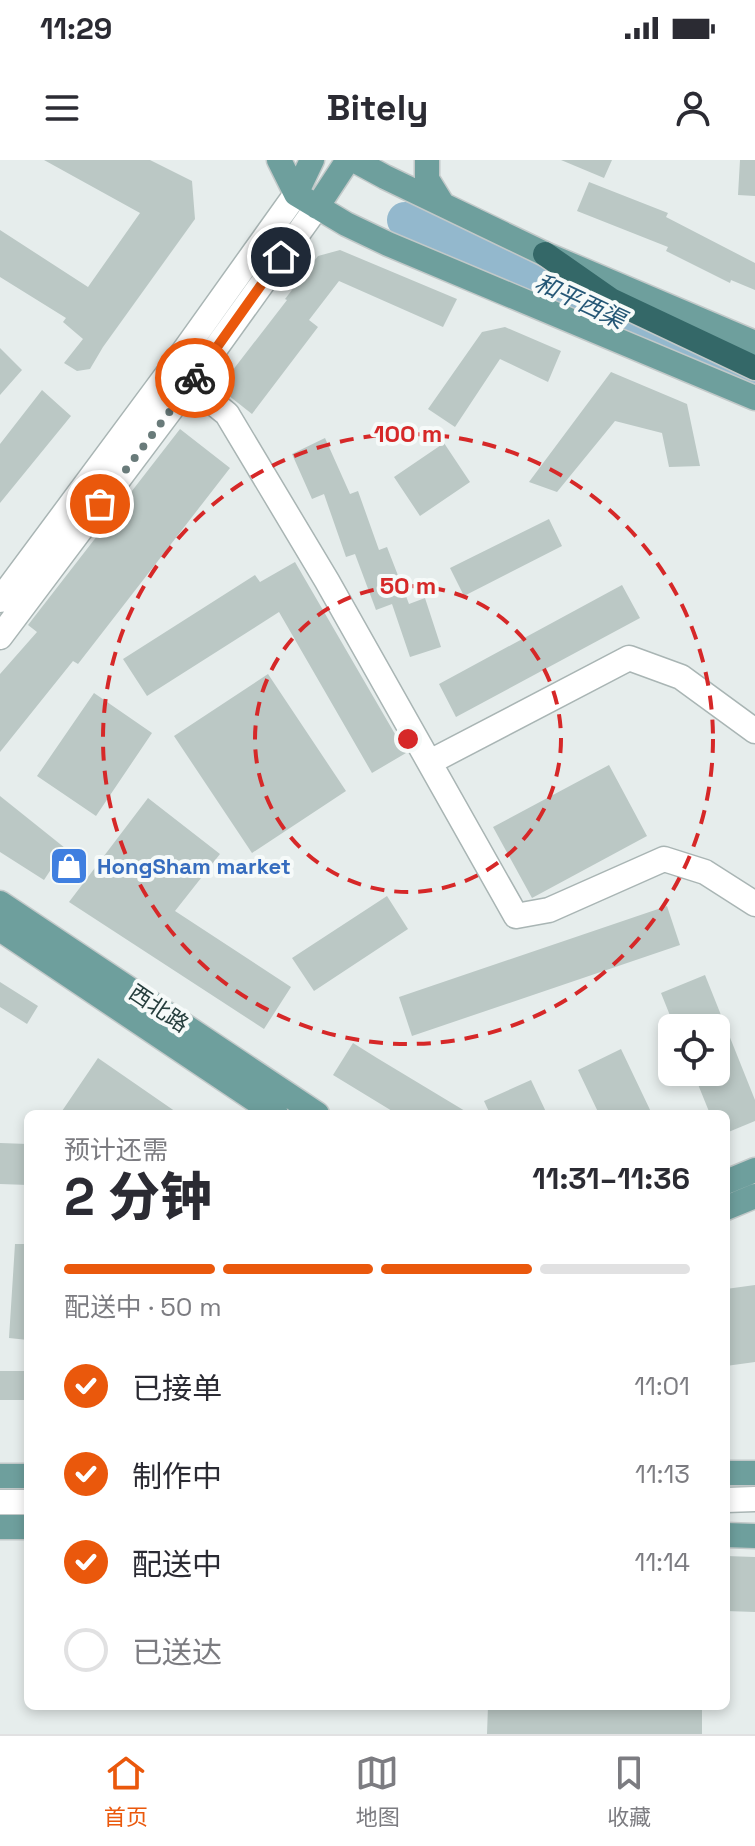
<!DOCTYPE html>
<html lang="zh">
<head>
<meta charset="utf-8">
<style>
  :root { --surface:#fff; --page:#f7f7f7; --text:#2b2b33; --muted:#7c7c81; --line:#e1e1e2; --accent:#ea580c }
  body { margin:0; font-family:"Space Grotesk","Noto Sans SC",sans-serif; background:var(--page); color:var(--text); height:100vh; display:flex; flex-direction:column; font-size:30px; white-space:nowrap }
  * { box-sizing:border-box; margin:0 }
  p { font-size:26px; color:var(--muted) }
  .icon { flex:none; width:44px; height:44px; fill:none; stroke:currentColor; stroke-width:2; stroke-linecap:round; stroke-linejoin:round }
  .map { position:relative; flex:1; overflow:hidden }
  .sheet { position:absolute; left:24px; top:950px; width:706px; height:600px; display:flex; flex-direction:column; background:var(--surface); border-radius:12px; box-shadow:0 4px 12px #0003 }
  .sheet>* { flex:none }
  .tools { position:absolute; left:658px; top:854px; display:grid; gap:16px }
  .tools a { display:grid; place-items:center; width:72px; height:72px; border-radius:12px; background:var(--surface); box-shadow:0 4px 12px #0003; font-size:40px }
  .pin { position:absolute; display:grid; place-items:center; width:68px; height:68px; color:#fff; margin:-34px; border:4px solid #fff; border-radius:50%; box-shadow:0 2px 8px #0007 }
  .courier { position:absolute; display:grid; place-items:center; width:80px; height:80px; margin:-40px; border:6px solid #ea580c; border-radius:50%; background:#fff; color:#222; box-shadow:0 2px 10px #0007 }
  .headline em { font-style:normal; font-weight:800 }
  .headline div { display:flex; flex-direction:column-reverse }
  .headline { display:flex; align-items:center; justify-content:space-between; height:136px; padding:0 40px }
  h1 { font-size:52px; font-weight:800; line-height:60px }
  .bar { display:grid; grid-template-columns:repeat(4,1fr); gap:12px 8px; align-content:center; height:96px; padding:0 40px }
  .bar i { height:10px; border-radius:6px; background:var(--line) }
  .bar .on { background:var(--accent) }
  .bar p { grid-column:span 4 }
  ol { padding:0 40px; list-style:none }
  li { display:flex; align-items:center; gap:24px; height:88px }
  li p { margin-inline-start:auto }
  li .icon { padding:8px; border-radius:50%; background:var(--accent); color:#fff; stroke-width:4 }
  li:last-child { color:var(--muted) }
  li i { width:44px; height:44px; border:4px solid var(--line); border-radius:50% }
  .status { display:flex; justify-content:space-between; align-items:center; height:56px; padding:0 40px; background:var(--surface); direction:ltr }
  .status svg { height:22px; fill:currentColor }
  header { display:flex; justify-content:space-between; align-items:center; height:104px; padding:0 40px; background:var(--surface); font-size:36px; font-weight:800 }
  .dock { display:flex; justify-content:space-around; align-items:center; height:112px; border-top:2px solid var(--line); background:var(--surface); font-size:22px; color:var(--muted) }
  .dock a { display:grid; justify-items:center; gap:4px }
  .dock .on { color:var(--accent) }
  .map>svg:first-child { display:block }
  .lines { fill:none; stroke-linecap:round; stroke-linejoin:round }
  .river { stroke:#93b8cd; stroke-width:36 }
  .building { fill:#bbc8c5 }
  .minor-casing { stroke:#a9b5b4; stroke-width:27 }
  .major-casing { stroke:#c2c9c9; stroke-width:27 }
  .highway-casing { stroke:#c2c9c9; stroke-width:27 }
  .minor { stroke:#fff; stroke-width:24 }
  .major { stroke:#6e9f9d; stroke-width:24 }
  .highway { stroke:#346868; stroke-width:24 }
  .done { stroke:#697b7a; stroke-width:8; stroke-dasharray:0 14.4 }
  .route { stroke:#ea580c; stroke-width:10 }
  .ring { fill:none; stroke:#d62828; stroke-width:4; stroke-dasharray:14 10 }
  .labels { text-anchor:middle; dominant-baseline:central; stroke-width:8; stroke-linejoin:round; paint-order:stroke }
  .shop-label { font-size:22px; font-weight:bold; fill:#366cbe; stroke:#f6faf9; text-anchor:start }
  .street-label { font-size:22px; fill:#263e3d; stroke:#f6faf9 }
  .water-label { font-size:24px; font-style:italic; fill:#255776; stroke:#f6faf9 }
  .centre { fill:#d62828; stroke:#f6faf9; stroke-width:4 }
  .ring-label { font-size:24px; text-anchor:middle; font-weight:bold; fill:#d62828; stroke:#f6faf9; stroke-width:8; stroke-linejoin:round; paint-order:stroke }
</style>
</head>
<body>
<div class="status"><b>11:29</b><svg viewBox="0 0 49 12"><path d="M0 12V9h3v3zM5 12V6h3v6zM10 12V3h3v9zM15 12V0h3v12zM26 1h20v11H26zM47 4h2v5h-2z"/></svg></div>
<header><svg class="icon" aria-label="menu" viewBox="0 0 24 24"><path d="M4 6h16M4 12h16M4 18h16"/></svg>Bitely<svg class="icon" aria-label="person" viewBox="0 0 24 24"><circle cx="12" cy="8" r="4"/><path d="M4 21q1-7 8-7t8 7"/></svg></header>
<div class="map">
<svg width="755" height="1574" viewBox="0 0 755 1574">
  <rect width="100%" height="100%" fill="#e6edec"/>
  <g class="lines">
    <!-- river -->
    <path class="river" d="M 405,60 L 755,222"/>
  </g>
  <!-- building -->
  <path class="building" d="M 44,0 L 150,0 L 192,21 L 195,59 L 103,187 L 90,209 L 77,211 L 64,203 L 83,179 L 63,162 L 66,158 L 0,117 L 0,70 L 88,127 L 140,53 Z
    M 561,0 L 612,0 L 604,18 Z
    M 740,0 L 755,0 L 755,36 L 738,35 Z
    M 589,22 L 668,53 L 666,57 L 755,103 L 755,130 L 731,120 L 730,123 L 666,91 L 668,87 L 577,51 Z
    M 340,90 L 457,139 L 443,167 L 339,121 L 309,160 L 318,167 L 252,254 L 219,228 L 287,140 L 285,139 L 318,96 Z
    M 505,167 L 561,191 L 548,222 L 500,199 L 455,267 L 428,249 L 482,172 Z
    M 0,188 L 22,210 L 0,235 Z
    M 611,212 L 687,244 L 700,306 L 669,307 L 662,273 L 615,261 L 557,332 L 529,322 Z
    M 42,230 L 71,256 L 0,343 L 0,284 Z
    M 180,269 L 230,308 L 78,504 L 73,501 L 0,592 L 0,514 L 37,472 L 28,465 Z
    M 325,278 L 350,334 L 358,331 L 379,390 L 387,387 L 409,444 L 425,438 L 441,487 L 410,497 L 392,444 L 376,450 L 355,394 L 346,397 L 324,334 L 312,339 L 292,294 Z
    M 444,283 L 470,322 L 420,356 L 394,317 Z
    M 549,359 L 562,386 L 464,436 L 450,408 Z
    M 295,402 L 406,593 L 372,613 L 279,452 L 147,536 L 123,499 L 255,415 L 260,422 Z
    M 622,425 L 640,458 L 456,557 L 439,524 Z
    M 268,514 L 346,631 L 252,693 L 174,576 Z
    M 94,533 L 152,573 L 96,656 L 37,616 Z
    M 609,605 L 647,676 L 532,738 L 493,667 Z
    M 0,636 L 65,688 L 44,720 L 0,692 Z
    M 148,638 L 220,694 L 175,751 L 291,827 L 264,869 L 69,742 Z
    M 387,736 L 408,769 L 314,831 L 292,798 Z
    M 667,746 L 680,785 L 412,876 L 399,837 Z
    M 705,815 L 755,940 L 755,961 L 726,973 L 726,954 L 710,954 L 693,912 L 716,912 L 716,868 L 675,868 L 661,833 Z
    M 0,822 L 38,846 L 27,864 L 0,847 Z
    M 353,883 L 377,898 L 470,954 L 397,954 L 333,915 Z
    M 621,889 L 652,954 L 599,954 L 578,910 Z
    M 98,898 L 179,954 L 60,954 Z
    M 531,920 L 547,954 L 490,954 L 484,941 Z
    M 0,983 L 28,984 L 28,1025 L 0,1024 Z
    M 15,1084 L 28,1084 L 28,1180 L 9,1178 Z
    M 755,1125 L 755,1202 L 726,1206 L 726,1129 Z
    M 0,1211 L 28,1211 L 28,1240 L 0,1240 Z
    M 726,1396 L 755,1397 L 755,1452 L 726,1451 Z
    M 488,1546 L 702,1546 L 702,1574 L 487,1574 Z"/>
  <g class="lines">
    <!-- minor casing -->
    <g class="minor-casing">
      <path id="minor" d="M 190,224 L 227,254 L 327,421 L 516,756 L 549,750 L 664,699 L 705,712 L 755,744
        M 0,440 L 169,212 L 296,34
        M 0,477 L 190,224 L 317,47
        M 430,602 L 629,498 L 681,517 L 755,571
        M 726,1340 L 755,1339
        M 0,1342 L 28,1342"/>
    </g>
    <!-- major casing -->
    <g class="major-casing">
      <path id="major" d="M 279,0 L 296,34 L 346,64 L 388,84 L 755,238
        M 357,0 L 361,4 L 385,17 L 545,94 L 755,183
        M 427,0 L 427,19 L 443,45
        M 296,34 L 312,0
        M 317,47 L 348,0
        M 0,743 L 317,954
        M 0,769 L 276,954
        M 726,1022 L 755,1010
        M 726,1048 L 755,1036
        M 726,1313 L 755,1313
        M 0,1316 L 28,1316
        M 0,1367 L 28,1367
        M 726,1375 L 755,1376"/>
    </g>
    <!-- highway casing -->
    <g class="highway-casing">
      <path id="highway" d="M 545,94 L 611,140 L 755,208"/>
    </g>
    <!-- minor -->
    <use href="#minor" class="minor"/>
    <!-- major -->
    <use href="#major" class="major"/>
    <!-- highway -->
    <use href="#highway" class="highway"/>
  </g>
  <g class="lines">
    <!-- done -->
    <path class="done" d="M 100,344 L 195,218"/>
    <!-- route -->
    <path class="route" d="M 195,218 L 281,97"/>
  </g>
  <!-- distance rings -->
  <g class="ring">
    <circle cx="408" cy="579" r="153"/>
    <circle cx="408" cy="579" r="305"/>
  </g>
  <!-- icons -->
  <defs>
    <g id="shop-square" transform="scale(2)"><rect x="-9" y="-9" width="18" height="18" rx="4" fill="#3f7fe0" stroke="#f6faf9"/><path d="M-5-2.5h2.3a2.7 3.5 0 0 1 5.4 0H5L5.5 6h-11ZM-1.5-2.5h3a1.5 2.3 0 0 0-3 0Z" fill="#fff"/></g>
  </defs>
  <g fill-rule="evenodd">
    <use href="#shop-square" x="69" y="706"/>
  </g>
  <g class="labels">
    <!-- shop labels -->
    <g class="shop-label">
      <text x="97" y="706">HongSham market</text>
    </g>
    <!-- street labels -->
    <g class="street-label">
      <text transform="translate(159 848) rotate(34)">西北路</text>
    </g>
    <!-- water labels -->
    <g class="water-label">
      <text transform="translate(580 141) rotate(25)">和平西渠</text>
    </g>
  </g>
  <circle cx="408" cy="579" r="12" class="centre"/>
  <g class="ring-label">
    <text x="408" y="282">100 m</text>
    <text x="408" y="434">50 m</text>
  </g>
</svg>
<div class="tools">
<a><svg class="icon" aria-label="locate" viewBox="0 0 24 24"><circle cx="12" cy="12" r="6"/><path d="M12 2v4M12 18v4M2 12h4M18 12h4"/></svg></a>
</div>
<div class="pin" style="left:100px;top:344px;background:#ea580c"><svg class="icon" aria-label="bag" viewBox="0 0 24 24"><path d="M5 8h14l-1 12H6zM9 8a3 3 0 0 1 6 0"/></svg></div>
<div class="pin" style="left:281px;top:97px;background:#1f2937"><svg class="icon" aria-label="home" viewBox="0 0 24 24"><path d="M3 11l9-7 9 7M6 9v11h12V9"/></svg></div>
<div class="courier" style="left:195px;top:218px"><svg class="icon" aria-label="bike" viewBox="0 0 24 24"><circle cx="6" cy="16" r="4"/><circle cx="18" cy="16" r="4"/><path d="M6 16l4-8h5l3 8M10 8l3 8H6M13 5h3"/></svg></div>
<section class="sheet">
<div class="headline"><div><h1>2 分钟</h1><p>预计还需</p></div><em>11:31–11:36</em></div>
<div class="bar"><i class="on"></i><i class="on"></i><i class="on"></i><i></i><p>配送中 · 50 m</p></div>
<ol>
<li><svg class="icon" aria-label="check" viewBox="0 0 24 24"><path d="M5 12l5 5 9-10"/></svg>已接单<p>11:01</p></li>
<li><svg class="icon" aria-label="check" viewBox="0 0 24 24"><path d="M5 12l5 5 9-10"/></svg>制作中<p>11:13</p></li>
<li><svg class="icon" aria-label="check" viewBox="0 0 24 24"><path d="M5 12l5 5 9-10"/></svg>配送中<p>11:14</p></li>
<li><i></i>已送达</li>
</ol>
</section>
</div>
<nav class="dock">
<a class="on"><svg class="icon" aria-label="home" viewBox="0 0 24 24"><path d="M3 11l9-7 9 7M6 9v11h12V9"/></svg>首页</a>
<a><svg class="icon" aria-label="map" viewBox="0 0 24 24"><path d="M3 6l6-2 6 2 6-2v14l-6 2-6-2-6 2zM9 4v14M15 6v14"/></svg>地图</a>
<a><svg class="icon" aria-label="saved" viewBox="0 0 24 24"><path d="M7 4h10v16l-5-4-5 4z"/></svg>收藏</a>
</nav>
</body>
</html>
